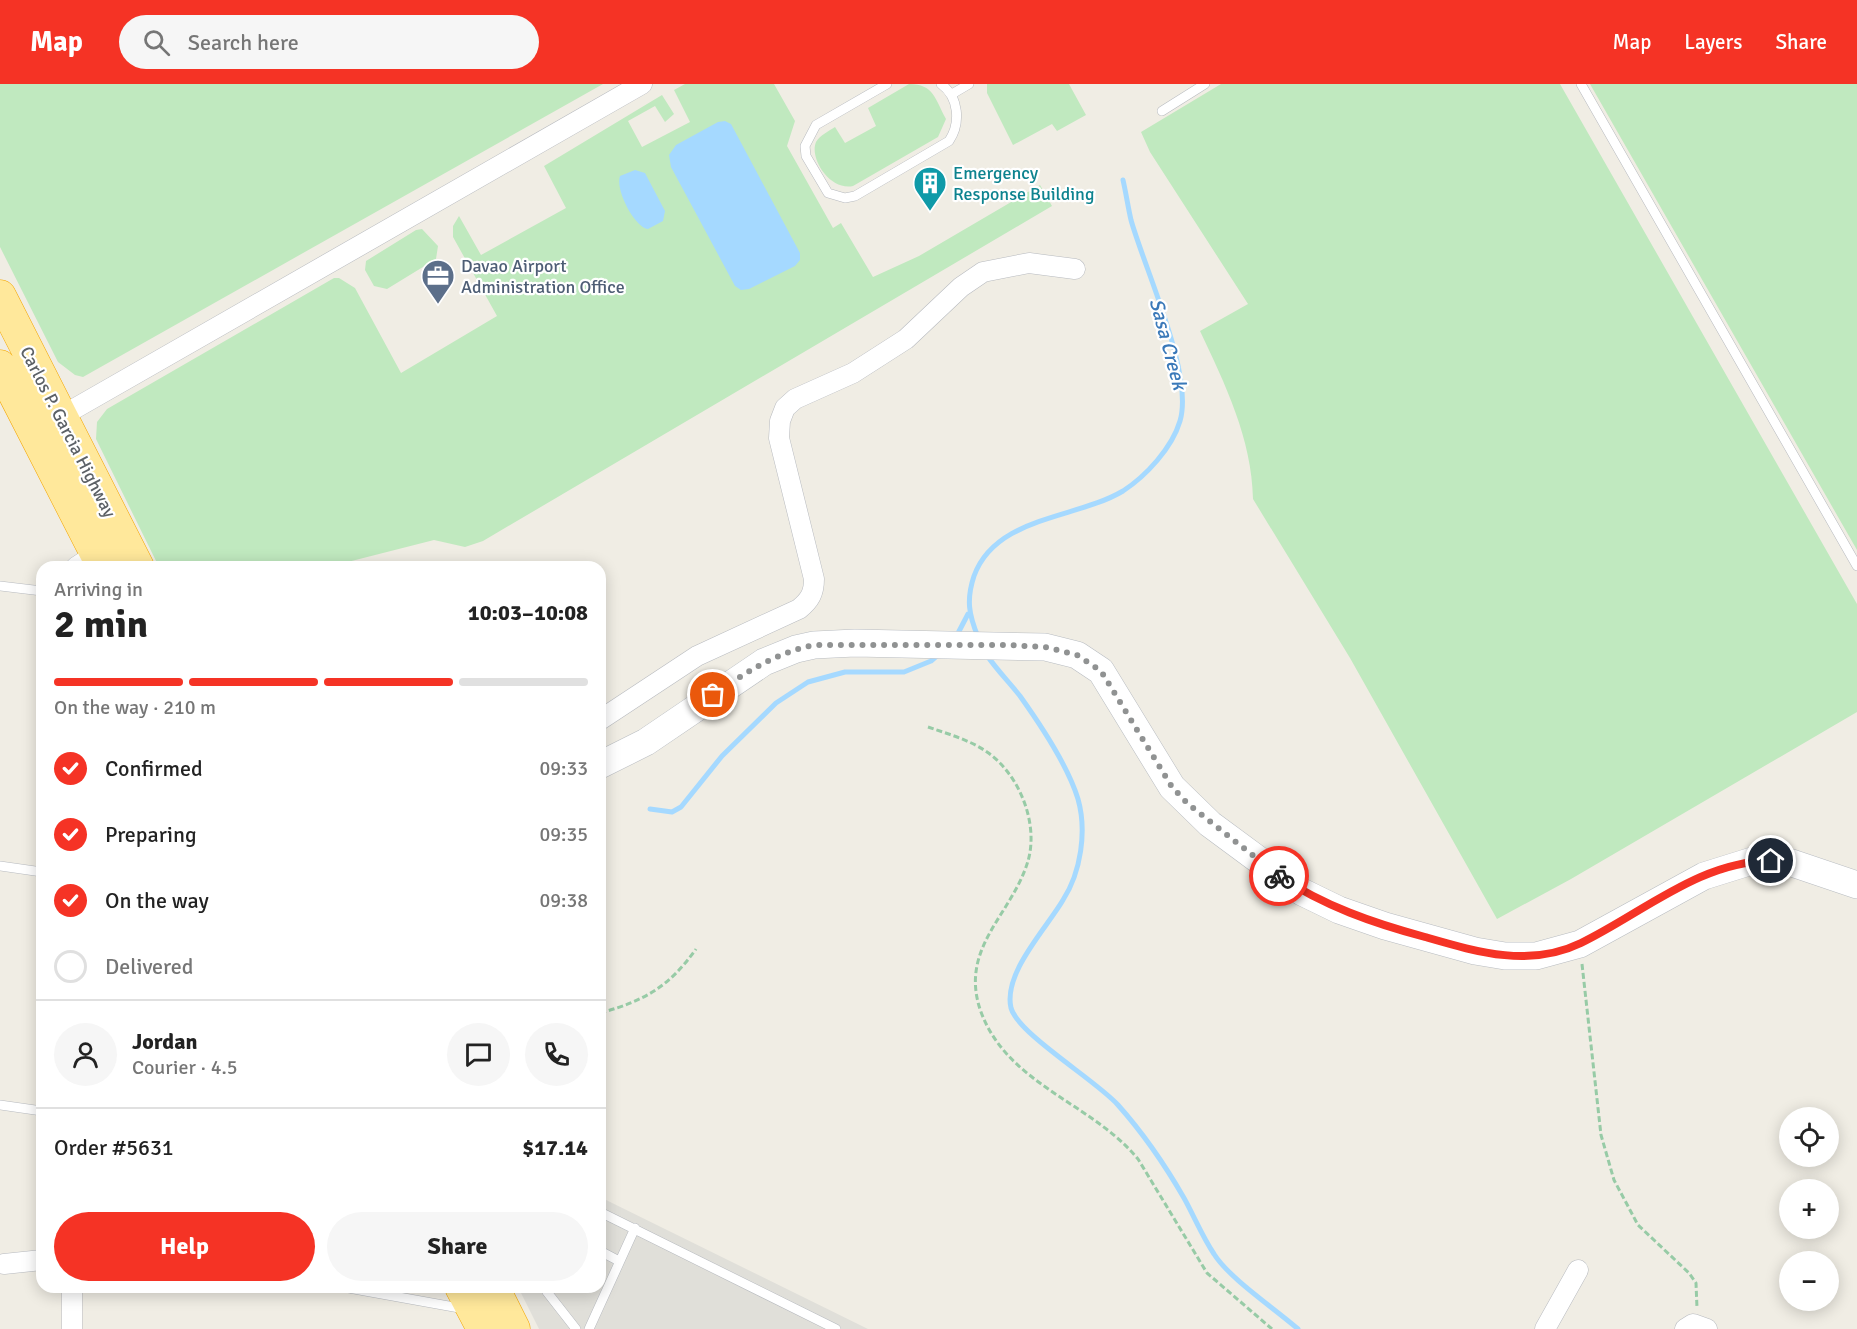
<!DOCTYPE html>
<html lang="en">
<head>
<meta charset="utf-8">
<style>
  :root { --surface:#fff; --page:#f6f6f6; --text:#222; --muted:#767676; --line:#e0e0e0; --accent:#f53325 }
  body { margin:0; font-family:Signika,sans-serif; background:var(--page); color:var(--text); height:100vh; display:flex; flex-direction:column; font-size:22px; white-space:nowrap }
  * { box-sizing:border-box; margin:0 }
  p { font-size:20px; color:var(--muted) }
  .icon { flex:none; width:33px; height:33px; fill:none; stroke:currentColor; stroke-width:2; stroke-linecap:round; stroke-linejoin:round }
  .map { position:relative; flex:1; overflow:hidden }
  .sheet { position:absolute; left:36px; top:477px; width:570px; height:732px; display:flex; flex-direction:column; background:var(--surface); border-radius:18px; box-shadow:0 3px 15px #0003 }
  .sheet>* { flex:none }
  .fabs { position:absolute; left:1779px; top:1023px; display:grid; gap:12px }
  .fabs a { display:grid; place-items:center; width:60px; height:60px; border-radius:50%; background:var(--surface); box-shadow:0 3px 15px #0003; font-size:30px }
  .pin { position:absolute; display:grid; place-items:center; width:51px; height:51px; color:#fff; margin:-26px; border:3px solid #fff; border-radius:50%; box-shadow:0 2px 6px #0007 }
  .courier { position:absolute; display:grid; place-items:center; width:60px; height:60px; margin:-30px; border:4px solid #f53325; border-radius:50%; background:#fff; color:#222; box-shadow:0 2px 8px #0007 }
  .headline em { font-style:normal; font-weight:700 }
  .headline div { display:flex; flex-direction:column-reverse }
  .headline { display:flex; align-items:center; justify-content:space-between; height:102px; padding:0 18px }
  h1 { font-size:39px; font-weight:700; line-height:45px }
  .bar { display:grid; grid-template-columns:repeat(4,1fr); gap:9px 6px; align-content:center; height:72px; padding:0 18px }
  .bar i { height:8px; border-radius:4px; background:var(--line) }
  .bar .on { background:var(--accent) }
  .bar p { grid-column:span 4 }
  .line { display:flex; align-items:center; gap:15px; padding:0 18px; border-top:2px solid var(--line) }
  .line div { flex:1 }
  .round { display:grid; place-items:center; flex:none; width:63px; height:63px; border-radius:32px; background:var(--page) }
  ol { padding:0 18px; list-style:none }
  li { display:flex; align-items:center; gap:18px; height:66px }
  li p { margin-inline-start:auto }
  li .icon { padding:6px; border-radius:50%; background:var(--accent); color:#fff; stroke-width:4 }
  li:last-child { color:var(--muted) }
  li i { width:33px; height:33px; border:3px solid var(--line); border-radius:50% }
  .button { display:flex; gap:12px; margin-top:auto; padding:12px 18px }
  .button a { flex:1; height:69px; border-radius:36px; background:var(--accent); color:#fff; font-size:24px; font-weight:700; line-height:69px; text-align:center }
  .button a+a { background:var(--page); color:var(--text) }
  header { display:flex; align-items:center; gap:36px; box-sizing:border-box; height:84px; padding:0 30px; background:var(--accent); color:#fff }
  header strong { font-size:28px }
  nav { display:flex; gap:33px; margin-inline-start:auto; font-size:21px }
  .search { width:420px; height:54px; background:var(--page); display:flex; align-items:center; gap:15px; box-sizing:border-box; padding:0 21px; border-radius:33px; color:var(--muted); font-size:22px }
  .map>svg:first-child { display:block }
  .industrial { fill:#e0dfd9 }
  .green { fill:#c0e9bf }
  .water { fill:#a5d9ff }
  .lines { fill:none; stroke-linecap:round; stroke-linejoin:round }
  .stream { stroke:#a5d9ff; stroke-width:5 }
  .service-casing { stroke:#b7babf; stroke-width:10 }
  .minor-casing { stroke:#b7babf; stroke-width:21 }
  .secondary-casing { stroke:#b8bcc1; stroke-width:28 }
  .trunk-casing { stroke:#f4a600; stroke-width:33 }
  .path { stroke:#97cba6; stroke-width:3; stroke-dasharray:6 3; stroke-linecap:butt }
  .service { stroke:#fff; stroke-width:9 }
  .minor { stroke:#fff; stroke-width:20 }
  .secondary { stroke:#fff; stroke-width:27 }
  .trunk { stroke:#ffe89b; stroke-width:32 }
  .done { stroke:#909292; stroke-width:6; stroke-dasharray:0 10.8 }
  .route { stroke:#f53325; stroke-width:8 }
  .labels { text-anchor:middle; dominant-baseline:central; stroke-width:4.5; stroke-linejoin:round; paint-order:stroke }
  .culture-label { font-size:18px; fill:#0d838f; stroke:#fff; text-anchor:start }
  .service-label { font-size:18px; fill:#4e5e75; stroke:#fff; text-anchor:start }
  .street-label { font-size:18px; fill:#5c6166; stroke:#fff }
  .water-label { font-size:20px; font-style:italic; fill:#3a79b9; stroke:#fff }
</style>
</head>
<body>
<header>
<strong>Map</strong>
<div class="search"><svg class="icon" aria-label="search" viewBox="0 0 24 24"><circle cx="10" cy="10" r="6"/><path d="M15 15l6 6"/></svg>Search here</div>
<nav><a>Map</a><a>Layers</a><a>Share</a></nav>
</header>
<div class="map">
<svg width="1857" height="1245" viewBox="0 0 1857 1245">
  <rect width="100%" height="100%" fill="#f0ede4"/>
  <!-- industrial -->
  <path class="industrial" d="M 600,1113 L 868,1245 L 539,1245 L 518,1203 L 600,1203 Z"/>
  <!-- green -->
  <path class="green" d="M 0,0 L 603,0 L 83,293 L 75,291 L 58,278 L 0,163 Z
    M 685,0 L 774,0 L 795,37 L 787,62 L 833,144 L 841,139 L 873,193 L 919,172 L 1040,101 L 1052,122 L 483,457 L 465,463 L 434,456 L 328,483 L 159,483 L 96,355 L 97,338 L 107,325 L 334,194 L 339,194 L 355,204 L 401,289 L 497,232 L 453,153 L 453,142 L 459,132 L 481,171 L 566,124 L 544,82 L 662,11 L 674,30 L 665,38 L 655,22 L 628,37 L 642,63 L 690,38 L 674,6 Z
    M 909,0 C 934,0 935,15 946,35 L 938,53 L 853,102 C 830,107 809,74 816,58 C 820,51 829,47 835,43 L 845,59 L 876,42 L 868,24 Z
    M 987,0 L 1069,0 L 1086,31 L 1057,47 L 1052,40 L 1013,61 L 987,9 Z
    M 1221,0 L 1560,0 L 1857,520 L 1857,628 L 1571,795 L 1497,835 L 1350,574 L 1253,415 C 1252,355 1225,300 1200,247 L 1248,220 L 1150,68 L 1141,48 Z
    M 1590,0 L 1857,0 L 1857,466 Z
    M 422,145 L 438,162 L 436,175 L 387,205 L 374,202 L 365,186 L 366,177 L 416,146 Z"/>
  <!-- water -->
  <path class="water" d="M 725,37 L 731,40 L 800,169 L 800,176 L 795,182 L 749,205 L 741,206 L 735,202 L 671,83 L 669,71 L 676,61 L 718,38 Z
    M 635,86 L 645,89 L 665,127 L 663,137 L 648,145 C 634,143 615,105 620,92 Z"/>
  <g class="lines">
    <!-- stream -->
    <path class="stream" d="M 956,553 L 968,530
      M 978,553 C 969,531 966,516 974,492 C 996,432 1076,435 1123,407 C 1146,392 1172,364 1180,337 C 1194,290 1145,186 1131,136 C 1128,123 1126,109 1123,96
      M 986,570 C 996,585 1009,598 1020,612 C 1040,640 1068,682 1078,715 C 1087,747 1081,788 1063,816 C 1046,845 1003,889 1011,924 C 1018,950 1097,997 1118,1021 C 1143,1049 1165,1081 1184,1114 C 1194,1132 1202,1152 1214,1170 C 1229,1194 1274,1224 1298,1245
      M 650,725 L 672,728 L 681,723 L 722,672 L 776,619 L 808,598 L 845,588 L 904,588 L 931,577 L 939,570"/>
    <!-- service casing -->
    <g class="service-casing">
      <path id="service" d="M 887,0 L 816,41 L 805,62 L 806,72 L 828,109 L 845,114 L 855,112 L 949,57 C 961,39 959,13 941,0
        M 1581,0 L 1857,482
        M 952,10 L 969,0
        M 1162,27 L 1205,0
        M 0,502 L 42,507
        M 0,782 L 42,788
        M 0,1021 L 42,1027
        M 600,1128 L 836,1245
        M 600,1167 L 619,1177
        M 343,1203 L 465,1225
        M 546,1203 L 547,1208 L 576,1245
        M 589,1245 L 635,1144"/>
    </g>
    <!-- minor casing -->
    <g class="minor-casing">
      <path id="minor" d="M 60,333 L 642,0
        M 76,483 L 96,470
        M 600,636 L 697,572 L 799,525 C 810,516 814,509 814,495 L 779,354 L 780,337 L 785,324 L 795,315 L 853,289 L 906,255 L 961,203 L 983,188 L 1029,179 L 1075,185
        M 4,1180 L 42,1176
        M 72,1203 L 72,1245
        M 1545,1245 L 1578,1186
        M 1685,1245 L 1693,1240 L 1707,1245"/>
    </g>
    <!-- secondary casing -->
    <g class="secondary-casing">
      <path id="secondary" d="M 600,681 L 646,658 L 764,578 L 796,565 L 814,561 L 855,559 L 1045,563 L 1077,571 L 1101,587 L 1172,703 L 1210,740 L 1302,808 L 1339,826 L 1385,842 L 1475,867 L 1505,872 L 1536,872 L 1580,860 L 1704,792 L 1752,777 L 1792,779 L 1857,801"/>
    </g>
    <!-- trunk casing -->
    <g class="trunk-casing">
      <path id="trunk" d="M 0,212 L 138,483
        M 0,282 L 103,483
        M 461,1203 L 483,1245
        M 493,1203 L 514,1245"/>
    </g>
    <!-- path -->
    <path class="path" d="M 928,643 C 948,650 970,656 987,668 C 1019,690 1039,739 1028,777 C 1012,831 958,864 981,928 C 1008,1001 1092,1019 1138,1075 L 1207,1189 L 1272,1245
      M 1582,880 L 1601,1051 L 1614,1096 L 1638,1141 L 1689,1189 L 1696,1199 L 1697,1224
      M 600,929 C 644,917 669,903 696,865"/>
    <!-- service -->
    <use href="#service" class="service"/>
    <!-- minor -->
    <use href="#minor" class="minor"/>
    <!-- secondary -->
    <use href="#secondary" class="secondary"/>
    <!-- trunk -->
    <use href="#trunk" class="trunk"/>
  </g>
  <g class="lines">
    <!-- done -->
    <path class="done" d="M 713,611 C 745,589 775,569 814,561 L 1008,561 L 1045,563 L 1077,571 L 1101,587 L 1172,703 L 1188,720 L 1279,792"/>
    <!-- route -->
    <path class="route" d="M 1279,792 C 1324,822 1373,839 1425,853 C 1477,868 1530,884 1581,859 C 1641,830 1702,776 1771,777"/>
  </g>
  <!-- icons -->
  <defs>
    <g id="building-pin" transform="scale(1.725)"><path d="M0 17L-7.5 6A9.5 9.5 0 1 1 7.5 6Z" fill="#0f9aa8" stroke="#fff"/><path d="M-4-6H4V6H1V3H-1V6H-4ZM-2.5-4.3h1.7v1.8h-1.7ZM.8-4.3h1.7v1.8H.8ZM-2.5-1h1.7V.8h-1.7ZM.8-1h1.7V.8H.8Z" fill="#fff"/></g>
    <g id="office-pin" transform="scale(1.725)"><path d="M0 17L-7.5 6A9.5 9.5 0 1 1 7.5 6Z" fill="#5c6f8a" stroke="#fff"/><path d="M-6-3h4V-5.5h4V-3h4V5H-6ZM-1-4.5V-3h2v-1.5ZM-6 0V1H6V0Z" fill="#fff"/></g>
  </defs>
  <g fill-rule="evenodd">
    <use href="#building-pin" x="930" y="99"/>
    <use href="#office-pin" x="438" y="192"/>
  </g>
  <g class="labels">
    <!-- culture labels -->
    <g class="culture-label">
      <text x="953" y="89">Emergency<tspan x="953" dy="21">Response Building</tspan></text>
    </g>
    <!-- service labels -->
    <g class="service-label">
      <text x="461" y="182">Davao Airport<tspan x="461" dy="21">Administration Office</tspan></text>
    </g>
    <!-- street labels -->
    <g class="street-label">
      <text transform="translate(68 348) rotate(63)">Carlos P. Garcia Highway</text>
    </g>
    <!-- water labels -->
    <g class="water-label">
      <text transform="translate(1168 260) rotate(75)">Sasa Creek</text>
    </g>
  </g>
</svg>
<div class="fabs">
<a><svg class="icon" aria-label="locate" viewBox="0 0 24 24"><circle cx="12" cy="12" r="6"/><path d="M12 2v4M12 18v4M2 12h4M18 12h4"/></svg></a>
<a>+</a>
<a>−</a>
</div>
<div class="pin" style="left:713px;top:611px;background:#ea580c"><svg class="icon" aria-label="bag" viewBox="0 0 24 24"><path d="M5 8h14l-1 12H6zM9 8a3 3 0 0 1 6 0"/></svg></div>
<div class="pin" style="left:1771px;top:777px;background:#1f2937"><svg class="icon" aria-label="home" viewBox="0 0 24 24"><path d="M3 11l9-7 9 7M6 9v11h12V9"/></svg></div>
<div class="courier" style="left:1279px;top:792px"><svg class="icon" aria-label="bike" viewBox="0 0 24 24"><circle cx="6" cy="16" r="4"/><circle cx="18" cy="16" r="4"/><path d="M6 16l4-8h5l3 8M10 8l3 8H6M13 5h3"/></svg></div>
<section class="sheet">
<div class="headline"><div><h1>2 min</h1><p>Arriving in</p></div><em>10:03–10:08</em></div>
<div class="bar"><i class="on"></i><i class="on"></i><i class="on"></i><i></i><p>On the way · 210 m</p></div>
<ol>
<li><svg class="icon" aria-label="check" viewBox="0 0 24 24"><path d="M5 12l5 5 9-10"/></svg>Confirmed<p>09:33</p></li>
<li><svg class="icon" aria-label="check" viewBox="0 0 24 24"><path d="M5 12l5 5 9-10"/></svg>Preparing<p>09:35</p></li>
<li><svg class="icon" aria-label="check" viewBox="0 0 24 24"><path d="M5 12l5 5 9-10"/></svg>On the way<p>09:38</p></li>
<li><i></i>Delivered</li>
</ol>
<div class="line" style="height:108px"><a class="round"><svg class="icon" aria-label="person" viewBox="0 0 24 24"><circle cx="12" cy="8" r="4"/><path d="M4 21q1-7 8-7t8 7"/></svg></a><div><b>Jordan</b><p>Courier · 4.5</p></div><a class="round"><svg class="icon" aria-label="chat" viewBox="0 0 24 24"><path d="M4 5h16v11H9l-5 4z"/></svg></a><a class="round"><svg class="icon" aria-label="phone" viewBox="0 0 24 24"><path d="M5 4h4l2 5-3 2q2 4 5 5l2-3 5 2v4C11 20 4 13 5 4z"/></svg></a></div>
<div class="line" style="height:78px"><div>Order #5631</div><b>$17.14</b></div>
<div class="button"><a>Help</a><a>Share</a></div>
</section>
</div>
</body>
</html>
